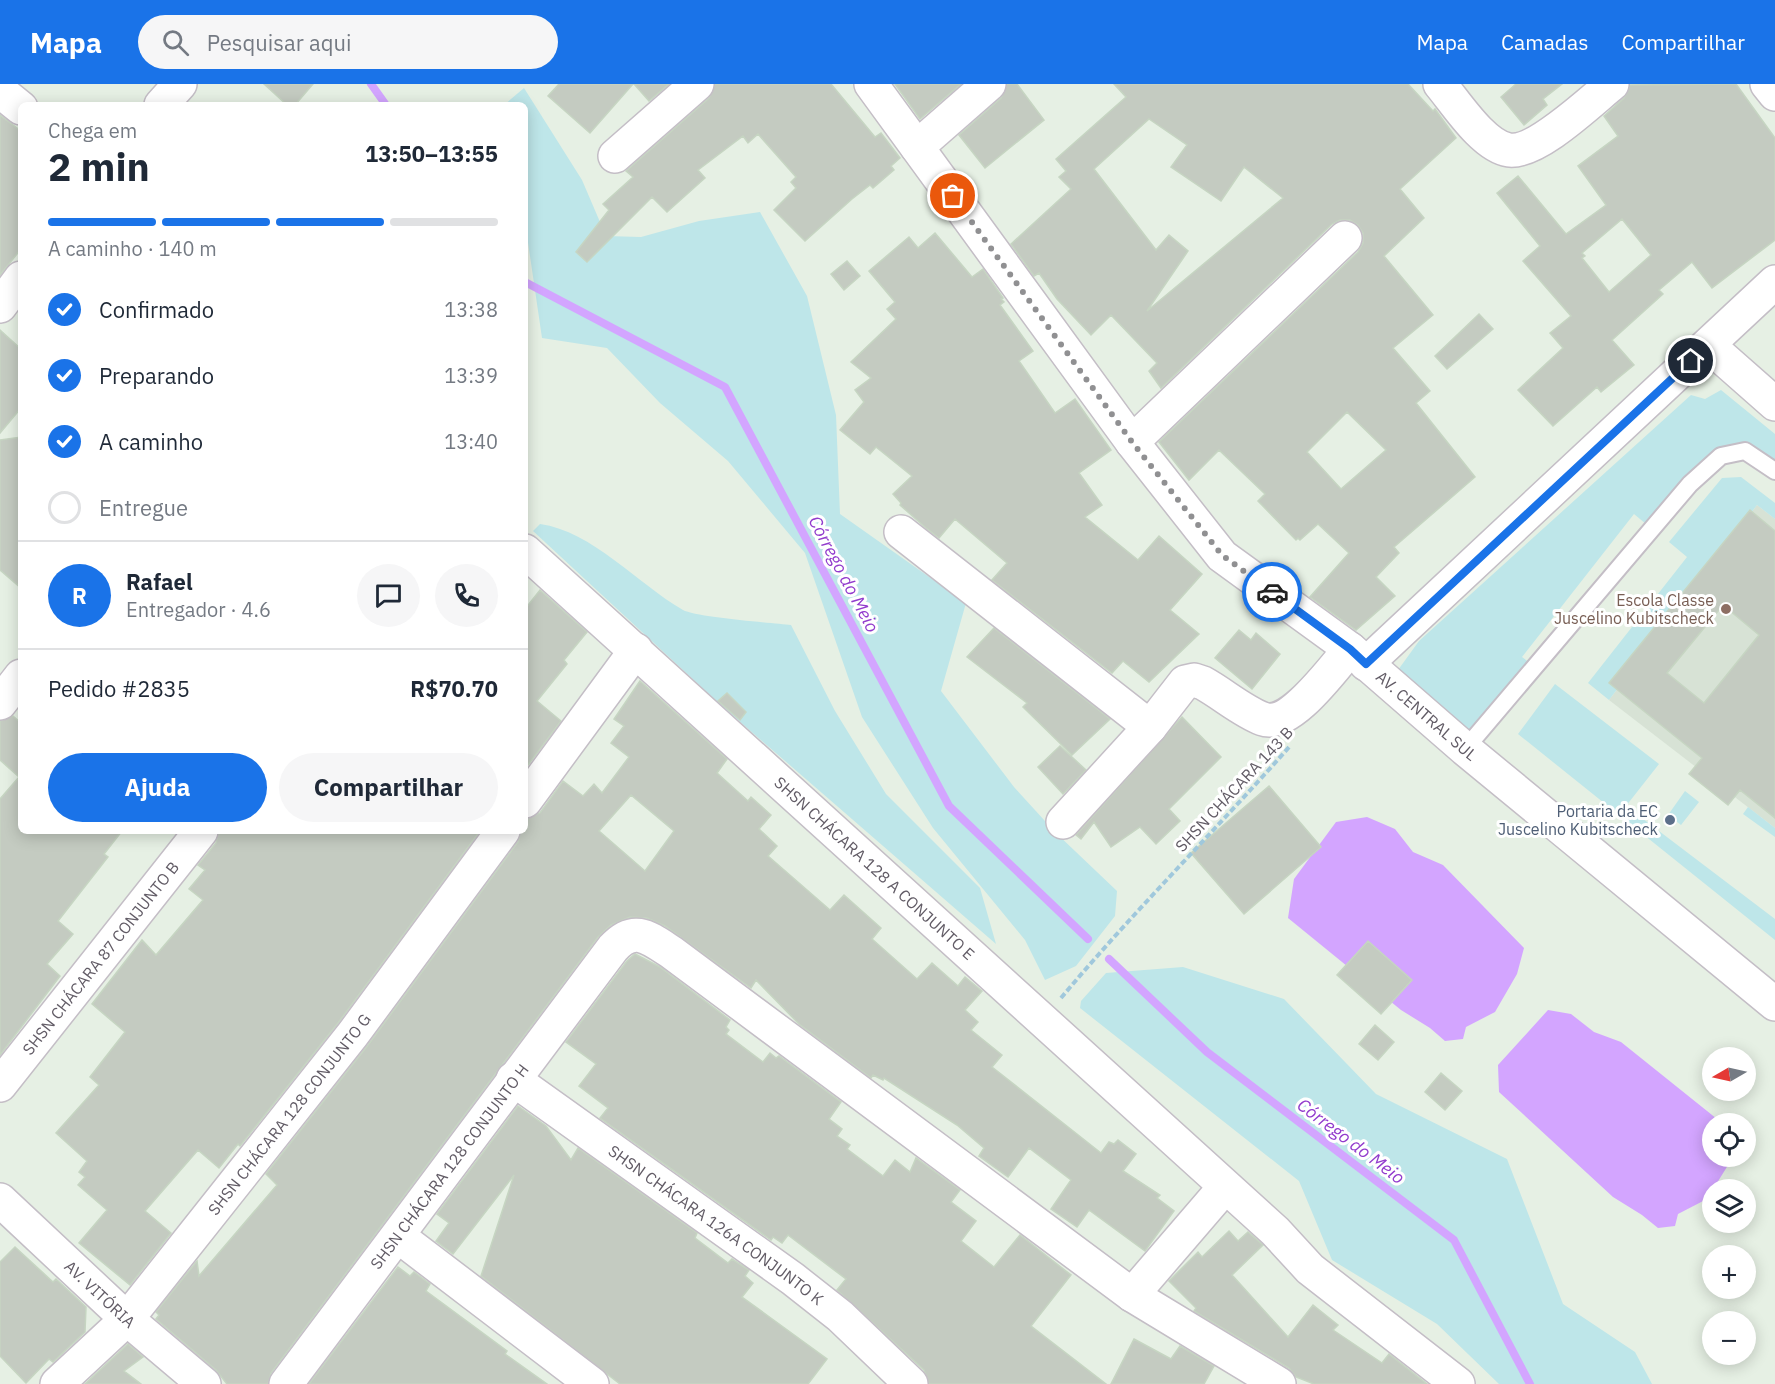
<!DOCTYPE html>
<html lang="pt">
<head>
<meta charset="utf-8">
<style>
  :root { --surface:#fff; --page:#f6f6f7; --text:#1f2937; --muted:#747a83; --line:#e0e1e3; --accent:#1a73e8 }
  body { margin:0; font-family:"IBM Plex Sans",sans-serif; background:var(--page); color:var(--text); height:100vh; display:flex; flex-direction:column; font-size:22px; white-space:nowrap }
  * { box-sizing:border-box; margin:0 }
  p { font-size:20px; color:var(--muted) }
  .icon { flex:none; width:33px; height:33px; fill:none; stroke:currentColor; stroke-width:2; stroke-linecap:round; stroke-linejoin:round }
  .map { position:relative; flex:1; overflow:hidden }
  .details { position:absolute; left:18px; top:18px; width:510px; height:732px; display:flex; flex-direction:column; background:var(--surface); border-radius:9px; box-shadow:0 3px 15px #0003 }
  .details>* { flex:none }
  .needle { width:39px; rotate:261deg }
  .fabs { position:absolute; left:1702px; top:963px; display:grid; gap:12px }
  .fabs a { display:grid; place-items:center; width:54px; height:54px; border-radius:50%; background:var(--surface); box-shadow:0 3px 15px #0003; font-size:30px }
  .pin { position:absolute; display:grid; place-items:center; width:51px; height:51px; color:#fff; margin:-26px; border:3px solid #fff; border-radius:50%; box-shadow:0 2px 6px #0007 }
  .courier { position:absolute; display:grid; place-items:center; width:60px; height:60px; margin:-30px; border:4px solid #1a73e8; border-radius:50%; background:#fff; color:#222; box-shadow:0 2px 8px #0007 }
  .summary em { font-style:normal; font-weight:700 }
  .summary div { display:flex; flex-direction:column-reverse }
  .summary { display:flex; align-items:center; justify-content:space-between; height:102px; padding:0 30px }
  h1 { font-size:39px; font-weight:700; line-height:45px }
  .bar { display:grid; grid-template-columns:repeat(4,1fr); gap:9px 6px; align-content:center; height:72px; padding:0 30px }
  .bar i { height:8px; border-radius:4px; background:var(--line) }
  .bar .on { background:var(--accent) }
  .bar p { grid-column:span 4 }
  .line { display:flex; align-items:center; gap:15px; padding:0 30px; border-top:2px solid var(--line) }
  .line div { flex:1 }
  .round { display:grid; place-items:center; flex:none; width:63px; height:63px; border-radius:32px; background:var(--page) }
  ol { padding:0 30px; list-style:none }
  li { display:flex; align-items:center; gap:18px; height:66px }
  li p { margin-inline-start:auto }
  li .icon { padding:6px; border-radius:50%; background:var(--accent); color:#fff; stroke-width:4 }
  li:last-child { color:var(--muted) }
  li i { width:33px; height:33px; border:3px solid var(--line); border-radius:50% }
  .primary-button { display:flex; gap:12px; margin-top:auto; padding:12px 30px }
  .primary-button a { flex:1; height:69px; border-radius:36px; background:var(--accent); color:#fff; font-size:24px; font-weight:700; line-height:69px; text-align:center }
  .primary-button a+a { background:var(--page); color:var(--text) }
  header { display:flex; align-items:center; gap:36px; box-sizing:border-box; height:84px; padding:0 30px; background:var(--accent); color:#fff }
  header strong { font-size:28px }
  nav { display:flex; gap:33px; margin-inline-start:auto; font-size:21px }
  .search { width:420px; height:54px; background:var(--page); display:flex; align-items:center; gap:15px; box-sizing:border-box; padding:0 21px; border-radius:33px; color:var(--muted); font-size:22px }
  .map>svg:first-child { display:block }
  .education { fill:#d7e2d5 }
  .green { fill:#bee6e9 }
  .water { fill:#d3a5ff }
  .lines { fill:none; stroke-linecap:round; stroke-linejoin:round }
  .stream { stroke:#d3a5ff; stroke-width:8 }
  .building { fill:#c4cbc1; stroke:#c6d5c2; stroke-width:1.5; fill-rule:evenodd }
  .service-casing { stroke:#c4bec6; stroke-width:20 }
  .minor-casing { stroke:#c4bec6; stroke-width:36 }
  .tertiary-casing { stroke:#c4bec6; stroke-width:36 }
  .path { stroke:#a0c8dc; stroke-width:4; stroke-dasharray:6 3; stroke-linecap:butt }
  .service { stroke:#fff; stroke-width:16 }
  .minor { stroke:#fff; stroke-width:33 }
  .tertiary { stroke:#fff; stroke-width:33 }
  .done { stroke:#909092; stroke-width:6; stroke-dasharray:0 10.8 }
  .route { stroke:#1a73e8; stroke-width:8 }
  .education-dot { fill:#8d6e63; stroke:#fff; stroke-width:2 }
  .service-dot { fill:#5c6f8a; stroke:#fff; stroke-width:2 }
  .labels { text-anchor:middle; dominant-baseline:central; stroke-width:6; stroke-linejoin:round; paint-order:stroke }
  .education-label { font-size:16px; fill:#785e54; stroke:#fff; text-anchor:end }
  .street-label { font-size:16px; fill:#625c66; stroke:#fff }
  .service-label { font-size:16px; fill:#4e5e75; stroke:#fff; text-anchor:end }
  .water-label { font-size:18px; font-style:italic; fill:#923ccd; stroke:#fff }
</style>
</head>
<body>
<header>
<strong>Mapa</strong>
<div class="search"><svg class="icon" aria-label="search" viewBox="0 0 24 24"><circle cx="10" cy="10" r="6"/><path d="M15 15l6 6"/></svg>Pesquisar aqui</div>
<nav><a>Mapa</a><a>Camadas</a><a>Compartilhar</a></nav>
</header>
<div class="map">
<svg width="1775" height="1300" viewBox="0 0 1775 1300">
  <rect width="100%" height="100%" fill="#e6f0e4"/>
  <!-- education -->
  <path class="education" d="M 1757,421 L 1775,435 L 1775,744 L 1609,616 Z"/>
  <!-- green -->
  <path class="green" d="M 524,4 L 582,96 L 606,152 L 641,153 L 699,137 L 760,128 L 807,212 L 836,331 L 840,430 L 966,519 L 941,607 L 1014,703 L 1055,748 L 1117,807 L 1115,832 L 1076,882 L 1045,896 L 1025,856 L 933,744 L 862,633 L 805,469 L 728,377 L 660,319 L 607,264 L 542,254 L 525,138 L 525,21 L 504,21 Z
    M 1721,306 L 1775,350 L 1775,385 L 1746,361 L 1646,440 L 1634,430 L 1522,573 L 1531,580 L 1471,650 L 1398,586 L 1419,557 L 1691,311 L 1705,315 Z
    M 1741,393 L 1775,419 L 1775,435 L 1757,421 L 1609,616 L 1588,599 L 1687,473 L 1669,458 L 1722,394 Z
    M 540,440 C 592,447 638,500 683,526 C 695,533 772,539 791,541 L 835,627 L 886,710 L 980,804 L 996,860 L 724,624 L 533,447 Z
    M 1555,600 L 1659,680 L 1626,722 L 1775,835 L 1775,856 L 1518,650 Z
    M 1685,707 L 1699,718 L 1681,741 L 1668,731 Z
    M 1748,723 L 1775,744 L 1775,753 L 1743,730 Z
    M 1183,883 L 1284,915 L 1376,1010 L 1507,1075 L 1563,1220 L 1635,1268 L 1652,1300 L 1499,1300 L 1437,1240 L 1332,1176 L 1299,1097 L 1080,924 L 1081,917 L 1106,889 Z"/>
  <!-- water -->
  <path class="water" d="M 1367,733 L 1395,745 L 1413,768 L 1443,781 L 1524,864 L 1517,890 L 1495,928 L 1466,943 L 1463,955 L 1445,957 L 1430,944 L 1401,926 L 1288,834 L 1294,795 L 1336,738 Z
    M 1548,926 L 1571,930 L 1594,948 L 1621,958 L 1722,1039 L 1713,1040 L 1713,1072 L 1731,1073 L 1730,1078 L 1707,1115 L 1678,1130 L 1675,1142 L 1658,1144 L 1642,1131 L 1613,1113 L 1499,1008 L 1498,981 Z"/>
  <g class="lines">
    <!-- stream -->
    <path class="stream" d="M 371,0 L 386,21
      M 525,198 L 725,303 L 949,722 L 1088,855
      M 1109,875 L 1207,968 L 1454,1156 L 1530,1300"/>
  </g>
  <!-- building -->
  <path class="building" d="M 264,0 L 313,0 L 295,21 L 287,21 Z
    M 559,0 L 633,0 L 590,49 L 548,12 Z
    M 634,0 L 669,0 L 649,17 Z
    M 715,0 L 831,0 L 875,53 L 881,49 L 900,74 L 891,82 L 894,86 L 873,104 L 870,101 L 852,115 L 805,157 L 774,126 L 796,104 L 791,98 L 796,93 L 758,50 L 748,59 L 743,52 L 698,86 L 705,94 L 667,128 L 652,113 L 587,178 L 576,168 L 609,126 L 603,120 L 633,93 L 626,87 L 709,14 Z
    M 895,0 L 961,0 L 920,35 Z
    M 1007,0 L 1017,0 L 1044,36 L 985,84 L 959,51 L 1001,14 Z
    M 1114,0 L 1408,0 L 1433,27 L 1435,25 L 1456,54 L 1400,105 L 1424,134 L 1384,172 L 1433,231 L 1393,264 L 1430,307 L 1416,319 L 1475,393 L 1394,463 L 1399,469 L 1376,493 L 1395,512 L 1356,546 L 1310,513 L 1349,469 L 1318,440 L 1300,456 L 1298,454 L 1296,456 L 1258,417 L 1265,410 L 1219,366 L 1189,396 L 1159,358 L 1358,168 L 1363,159 L 1363,149 L 1358,141 L 1350,136 L 1340,136 L 1332,140 L 1161,304 L 1149,287 L 1157,279 L 1111,231 L 1091,251 L 1057,215 L 1039,189 L 1034,192 L 1011,160 L 1071,105 L 1059,93 L 1066,87 L 1056,75 L 1126,13 ZM 1149,35 L 1187,61 L 1171,83 L 1221,117 L 1244,83 L 1283,114 L 1147,227 L 1188,167 L 1169,151 L 1156,166 L 1094,85 ZM 1347,328 L 1386,366 L 1341,405 L 1307,368 Z
    M 1516,0 L 1562,0 L 1543,15 L 1547,21 L 1524,41 L 1501,13 Z
    M 1736,0 L 1775,54 L 1775,156 L 1712,204 L 1692,178 L 1659,206 L 1663,210 L 1612,256 L 1634,281 L 1601,308 L 1597,303 L 1553,342 L 1518,306 L 1563,264 L 1550,249 L 1571,232 L 1523,177 L 1540,162 L 1497,109 L 1518,92 L 1566,150 L 1606,121 L 1578,82 L 1618,52 L 1604,32 L 1624,14 L 1630,1 ZM 1622,135 L 1651,171 L 1609,208 L 1582,174 L 1585,172 L 1582,169 Z
    M 0,31 L 21,47 L 21,165 L 0,191 Z
    M 935,149 L 972,193 L 983,185 L 1003,214 L 1001,215 L 1004,218 L 1000,221 L 1033,267 L 1019,277 L 1055,329 L 1075,315 L 1111,366 L 1079,389 L 1102,421 L 1085,433 L 1138,476 L 1159,452 L 1202,490 L 1170,526 L 1199,550 L 1149,598 L 1123,577 L 1112,589 L 992,496 L 1007,479 L 955,435 L 939,454 L 926,444 L 900,421 L 901,419 L 893,410 L 912,392 L 876,363 L 870,370 L 840,346 L 864,318 L 855,306 L 871,294 L 851,278 L 896,235 L 887,225 L 895,218 L 869,187 L 909,153 L 918,164 Z
    M 847,177 L 860,192 L 844,206 L 831,190 Z
    M 1479,230 L 1493,245 L 1447,285 L 1435,272 Z
    M 0,246 L 21,265 L 21,324 L 0,349 Z
    M 21,353 L 21,504 L 0,486 L 0,356 Z
    M 1750,426 L 1775,447 L 1775,734 L 1740,706 L 1728,721 L 1689,690 L 1702,674 L 1609,599 ZM 1723,521 L 1759,551 L 1704,619 L 1667,589 Z
    M 540,506 L 587,548 L 564,576 L 567,580 L 537,617 L 561,637 L 525,685 L 525,525 Z
    M 994,544 L 1110,635 L 1072,671 L 1023,623 L 1027,619 L 967,573 Z
    M 1239,546 L 1251,556 L 1256,549 L 1280,570 L 1252,605 L 1215,574 Z
    M 640,597 L 727,675 L 717,689 L 748,717 L 751,713 L 771,731 L 759,745 L 777,762 L 768,772 L 830,826 L 844,811 L 881,844 L 872,855 L 917,895 L 932,879 L 958,902 L 965,893 L 982,907 L 965,926 L 978,938 L 971,946 L 1002,971 L 992,983 L 1101,1069 L 1109,1058 L 1114,1060 L 1118,1056 L 1136,1070 L 1123,1087 L 1160,1111 L 1157,1114 L 1174,1127 L 1145,1167 L 1089,1126 L 1077,1143 L 1051,1125 L 1071,1096 L 1029,1064 L 1008,1093 L 979,1072 L 984,1064 L 957,1041 L 884,994 L 883,996 L 873,991 L 871,994 L 799,940 L 756,896 L 751,904 L 665,842 L 647,834 L 630,833 L 611,841 L 598,853 L 271,1289 L 268,1300 L 227,1300 L 216,1286 L 156,1235 L 159,1231 L 156,1228 L 197,1177 L 199,1192 L 277,1101 L 266,1090 L 368,961 L 518,758 L 521,747 L 525,747 L 525,735 L 540,729 L 563,697 L 583,712 L 594,700 L 602,709 L 629,673 L 611,659 L 624,642 L 614,635 ZM 631,711 L 674,747 L 645,787 L 599,747 Z
    M 727,609 L 746,628 L 740,636 L 718,617 Z
    M 13,632 L 21,639 L 21,747 L 122,747 L 104,770 L 108,773 L 58,837 L 73,850 L 47,880 L 60,892 L 0,971 L 0,715 L 19,693 L 0,676 L 0,637 Z
    M 1182,633 L 1221,673 L 1169,725 L 1180,737 L 1156,760 L 1140,743 L 1111,763 L 1094,738 L 1081,755 L 1076,751 Z
    M 1060,662 L 1086,686 L 1063,710 L 1038,683 Z
    M 1269,702 L 1321,763 L 1244,830 L 1191,769 Z
    M 219,747 L 480,747 L 338,939 L 240,1062 L 238,1060 L 219,1084 L 198,1066 L 145,1127 L 171,1149 L 130,1201 L 79,1159 L 107,1126 L 78,1101 L 85,1093 L 79,1088 L 87,1077 L 56,1049 L 99,1001 L 90,993 L 125,948 L 92,920 L 142,856 L 156,871 L 203,816 L 189,805 L 205,786 L 198,781 L 216,759 Z
    M 1368,857 L 1412,896 L 1381,930 L 1337,891 Z
    M 635,870 L 660,883 L 730,936 L 726,943 L 729,946 L 726,950 L 763,978 L 770,969 L 776,974 L 779,972 L 841,1018 L 829,1035 L 842,1045 L 837,1052 L 850,1061 L 847,1065 L 883,1092 L 895,1076 L 910,1088 L 916,1074 L 960,1106 L 951,1118 L 976,1137 L 961,1157 L 994,1183 L 1020,1151 L 1071,1191 L 1031,1242 L 1106,1300 L 929,1300 L 924,1286 L 837,1206 L 846,1195 L 788,1151 L 782,1159 L 773,1153 L 771,1156 L 600,1034 L 608,1024 L 579,1002 L 596,980 L 566,958 L 627,877 Z
    M 1375,941 L 1394,958 L 1378,976 L 1359,960 Z
    M 1441,989 L 1462,1007 L 1445,1026 L 1425,1008 Z
    M 518,1022 L 546,1042 L 571,1076 L 578,1064 L 697,1149 L 695,1154 L 728,1179 L 732,1175 L 749,1186 L 745,1192 L 753,1199 L 742,1213 L 827,1275 L 808,1300 L 620,1300 L 481,1192 L 514,1091 L 453,1170 L 436,1157 L 449,1139 L 437,1130 Z
    M 1229,1147 L 1238,1157 L 1248,1148 L 1263,1161 L 1232,1191 L 1288,1253 L 1313,1221 L 1338,1241 L 1333,1246 L 1382,1279 L 1389,1270 L 1427,1300 L 1314,1300 L 1296,1293 L 1289,1284 L 1194,1227 L 1196,1224 L 1169,1197 L 1198,1168 L 1202,1173 Z
    M 15,1163 L 53,1198 L 56,1195 L 86,1223 L 85,1248 L 53,1278 L 49,1275 L 26,1299 L 0,1272 L 0,1178 Z
    M 398,1183 L 410,1192 L 414,1188 L 430,1200 L 426,1207 L 507,1267 L 505,1270 L 547,1300 L 309,1300 Z
    M 1134,1255 L 1171,1275 L 1180,1262 L 1214,1282 L 1204,1300 L 1111,1300 Z
    M 128,1260 L 143,1273 L 124,1287 L 141,1300 L 85,1300 Z"/>
  <g class="lines">
    <!-- service casing -->
    <g class="service-casing">
      <path id="service" d="M 1465,665 L 1690,400 L 1721,372 L 1745,367 L 1775,387"/>
    </g>
    <!-- minor casing -->
    <g class="minor-casing">
      <g id="minor">
        <path d="M 1440,0 C 1456,19 1483,62 1509,66 C 1536,70 1591,17 1612,0"/>
        <path d="M 1767,0 L 1775,10"/>
        <path d="M 0,7 L 21,24"/>
        <path d="M 161,21 L 180,0"/>
        <path d="M 917,63 L 989,0"/>
        <path d="M 615,72 L 697,0"/>
        <path d="M 0,222 L 21,194"/>
        <path d="M 1708,261 L 1775,320"/>
        <path d="M 1132,358 L 1345,154"/>
        <path d="M 901,448 L 1150,643"/>
        <path id="s1" d="M 525,467 L 1275,1147 L 1310,1185 L 1458,1300"/>
        <path d="M 0,619 L 21,592"/>
        <path d="M 525,717 L 636,566"/>
        <path d="M 1063,738 L 1150,643 L 1185,598 L 1194,596 L 1203,599 C 1223,610 1242,627 1263,635 C 1290,645 1334,583 1350,565"/>
        <path id="s2" d="M 513,995 L 793,1195 L 840,1232 L 911,1300"/>
        <path id="s3" d="M 0,1001 L 201,747"/>
        <path d="M 398,1152 L 592,1300"/>
        <path d="M 1132,1211 L 1224,1104"/>
        <path id="s4" d="M 204,1300 L 127,1235 L 353,950 L 503,747"/>
        <path id="s5" d="M 286,1300 L 613,864 C 634,841 648,853 671,868 L 1132,1211 L 1279,1300"/>
      </g>
    </g>
    <!-- tertiary casing -->
    <g class="tertiary-casing">
      <g id="tertiary">
        <path id="s6" d="M 871,0 L 1132,358 L 1222,472 L 1350,565 L 1465,665 L 1775,920"/>
        <path d="M 1366,580 L 1775,198"/>
        <path d="M 0,1116 L 127,1235 L 57,1300"/>
      </g>
    </g>
    <!-- path -->
    <path class="path" d="M 1061,914 C 1134,827 1215,747 1290,662"/>
    <!-- service -->
    <use href="#service" class="service"/>
    <!-- minor -->
    <use href="#minor" class="minor"/>
    <!-- tertiary -->
    <use href="#tertiary" class="tertiary"/>
  </g>
  <g class="lines">
    <!-- done -->
    <path class="done" d="M 953,112 L 1132,358 L 1222,471 L 1272,508"/>
    <!-- route -->
    <path class="route" d="M 1272,508 L 1350,565 L 1366,580 L 1691,277"/>
  </g>
  <!-- markers -->
  <circle class="education-dot" cx="1726" cy="525" r="6"/>
  <circle class="service-dot" cx="1670" cy="736" r="6"/>
  <g class="labels">
    <!-- education labels -->
    <g class="education-label">
      <text x="1714" y="516">Escola Classe<tspan x="1714" dy="18">Juscelino Kubitscheck</tspan></text>
    </g>
    <!-- street labels -->
    <g class="street-label">
      <text stroke="none"><textPath href="#s6" startOffset="848">AV. CENTRAL SUL</textPath></text>
      <text transform="translate(1234 705) rotate(-47)">SHSN CHÁCARA 143 B</text>
      <text stroke="none"><textPath href="#s1" startOffset="472">SHSN CHÁCARA 128 A CONJUNTO E</textPath></text>
      <text stroke="none"><textPath href="#s3" startOffset="162">SHSN CHÁCARA 87 CONJUNTO B</textPath></text>
      <text stroke="none"><textPath href="#s4" startOffset="362">SHSN CHÁCARA 128 CONJUNTO G</textPath></text>
      <text stroke="none"><textPath href="#s5" startOffset="272">SHSN CHÁCARA 128 CONJUNTO H</textPath></text>
      <text stroke="none"><textPath href="#s2" startOffset="250">SHSN CHÁCARA 126A CONJUNTO K</textPath></text>
      <text transform="translate(100 1210) rotate(43)">AV. VITÓRIA</text>
    </g>
    <!-- service labels -->
    <g class="service-label">
      <text x="1658" y="727">Portaria da EC<tspan x="1658" dy="18">Juscelino Kubitscheck</tspan></text>
    </g>
    <!-- water labels -->
    <g class="water-label">
      <text transform="translate(844 490) rotate(62)">Córrego do Meio</text>
      <text transform="translate(1351 1057) rotate(37)">Córrego do Meio</text>
    </g>
  </g>
</svg>
<div class="fabs">
<a><svg class="needle" viewBox="-14 -14 28 28"><path d="M0-13l5 13h-10z" fill="#e53935"/><path d="M0 13l5-13h-10z" fill="#747a83"/></svg></a>
<a><svg class="icon" aria-label="locate" viewBox="0 0 24 24"><circle cx="12" cy="12" r="6"/><path d="M12 2v4M12 18v4M2 12h4M18 12h4"/></svg></a>
<a><svg class="icon" aria-label="layers" viewBox="0 0 24 24"><path d="M12 4l9 5-9 5-9-5zM3 14l9 5 9-5"/></svg></a>
<a>+</a>
<a>−</a>
</div>
<div class="pin" style="left:953px;top:112px;background:#ea580c"><svg class="icon" aria-label="bag" viewBox="0 0 24 24"><path d="M5 8h14l-1 12H6zM9 8a3 3 0 0 1 6 0"/></svg></div>
<div class="pin" style="left:1691px;top:277px;background:#1f2937"><svg class="icon" aria-label="home" viewBox="0 0 24 24"><path d="M3 11l9-7 9 7M6 9v11h12V9"/></svg></div>
<div class="courier" style="left:1272px;top:508px"><svg class="icon" aria-label="car" viewBox="0 0 24 24"><path d="M5 17H2v-5l4-1 3-4h7l3 4 3 1v5h-3M9 17h6M6 11h13"/><circle cx="7" cy="17" r="2"/><circle cx="17" cy="17" r="2"/></svg></div>
<section class="details">
<div class="summary"><div><h1>2 min</h1><p>Chega em</p></div><em>13:50–13:55</em></div>
<div class="bar"><i class="on"></i><i class="on"></i><i class="on"></i><i></i><p>A caminho · 140 m</p></div>
<ol>
<li><svg class="icon" aria-label="check" viewBox="0 0 24 24"><path d="M5 12l5 5 9-10"/></svg>Confirmado<p>13:38</p></li>
<li><svg class="icon" aria-label="check" viewBox="0 0 24 24"><path d="M5 12l5 5 9-10"/></svg>Preparando<p>13:39</p></li>
<li><svg class="icon" aria-label="check" viewBox="0 0 24 24"><path d="M5 12l5 5 9-10"/></svg>A caminho<p>13:40</p></li>
<li><i></i>Entregue</li>
</ol>
<div class="line" style="height:108px"><b class="round" style="background:var(--accent);color:#fff">R</b><div><b>Rafael</b><p>Entregador · 4.6</p></div><a class="round"><svg class="icon" aria-label="chat" viewBox="0 0 24 24"><path d="M4 5h16v11H9l-5 4z"/></svg></a><a class="round"><svg class="icon" aria-label="phone" viewBox="0 0 24 24"><path d="M5 4h4l2 5-3 2q2 4 5 5l2-3 5 2v4C11 20 4 13 5 4z"/></svg></a></div>
<div class="line" style="height:78px"><div>Pedido #2835</div><b>R$70.70</b></div>
<div class="primary-button"><a>Ajuda</a><a>Compartilhar</a></div>
</section>
</div>
</body>
</html>
